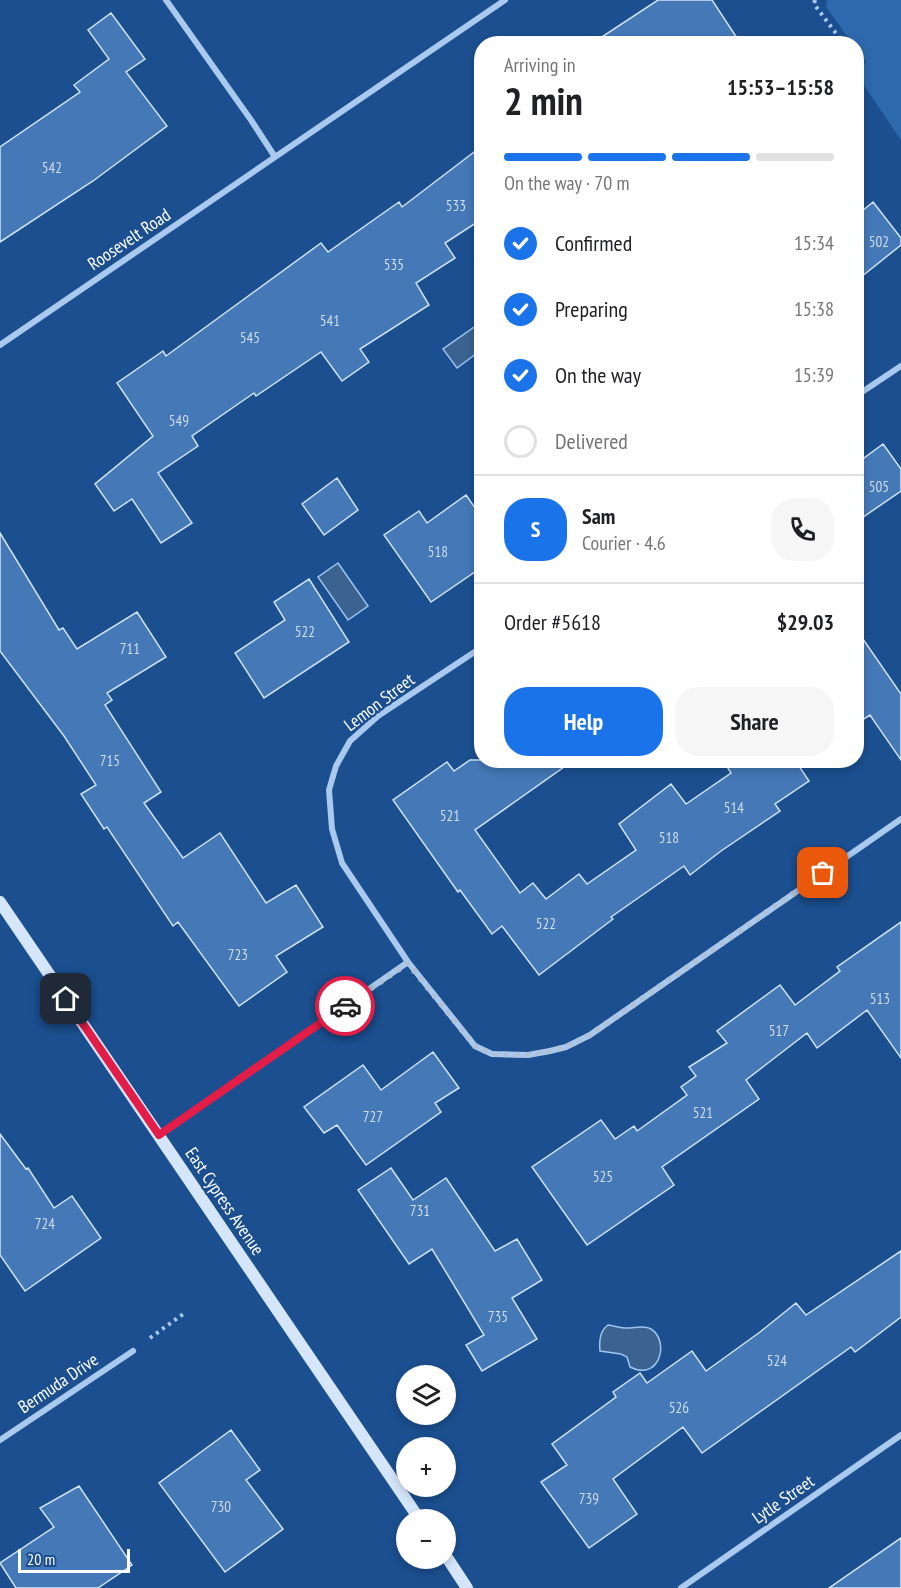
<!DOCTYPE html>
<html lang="en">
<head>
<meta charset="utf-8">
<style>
  :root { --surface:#fff; --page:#f6f6f6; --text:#202124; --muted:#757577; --line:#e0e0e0; --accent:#1a73e8 }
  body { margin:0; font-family:"PT Sans Narrow",sans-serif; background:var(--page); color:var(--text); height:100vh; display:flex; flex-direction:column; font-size:22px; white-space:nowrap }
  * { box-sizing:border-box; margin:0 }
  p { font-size:20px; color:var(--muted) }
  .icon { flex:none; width:33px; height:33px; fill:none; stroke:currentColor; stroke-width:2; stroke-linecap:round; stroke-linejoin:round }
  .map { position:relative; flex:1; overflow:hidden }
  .sheet { position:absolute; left:474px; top:36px; width:390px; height:732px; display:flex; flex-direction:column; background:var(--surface); border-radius:24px; box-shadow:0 3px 9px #0003 }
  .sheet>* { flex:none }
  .controls { position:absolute; left:396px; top:1365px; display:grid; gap:12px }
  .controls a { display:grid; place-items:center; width:60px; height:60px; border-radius:50%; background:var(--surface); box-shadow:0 3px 9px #0003; font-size:30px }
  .scale { position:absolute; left:18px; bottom:15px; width:112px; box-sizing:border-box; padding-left:6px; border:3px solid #fff; border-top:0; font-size:16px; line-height:21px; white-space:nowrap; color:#fff; -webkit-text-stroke:4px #1b4f8f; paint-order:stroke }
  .pin { position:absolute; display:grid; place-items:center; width:51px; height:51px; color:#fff; margin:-26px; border-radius:12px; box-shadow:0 3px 9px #0006 }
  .courier { position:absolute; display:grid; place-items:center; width:60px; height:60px; margin:-30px; border:4px solid #e11d48; border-radius:50%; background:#fff; color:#222; box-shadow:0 2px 8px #0007 }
  .summary em { font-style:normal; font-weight:600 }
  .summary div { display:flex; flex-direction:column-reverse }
  .summary { display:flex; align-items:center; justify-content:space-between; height:102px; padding:0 30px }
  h1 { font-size:39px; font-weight:600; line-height:45px }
  .bar { display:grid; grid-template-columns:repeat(4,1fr); gap:9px 6px; align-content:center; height:72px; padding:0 30px }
  .bar i { height:8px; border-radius:4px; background:var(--line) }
  .bar .active { background:var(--accent) }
  .bar p { grid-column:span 4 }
  .line { display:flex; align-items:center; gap:15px; padding:0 30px; border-top:2px solid var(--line) }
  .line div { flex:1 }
  .round { display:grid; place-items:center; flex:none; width:63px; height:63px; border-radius:24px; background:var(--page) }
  ol { padding:0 30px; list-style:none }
  li { display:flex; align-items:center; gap:18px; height:66px }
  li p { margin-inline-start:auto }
  li .icon { padding:6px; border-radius:50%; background:var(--accent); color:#fff; stroke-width:4 }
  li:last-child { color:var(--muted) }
  li i { width:33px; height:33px; border:3px solid var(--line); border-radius:50% }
  .primary-button { display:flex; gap:12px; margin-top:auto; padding:12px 30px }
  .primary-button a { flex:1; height:69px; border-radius:24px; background:var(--accent); color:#fff; font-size:24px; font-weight:600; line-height:69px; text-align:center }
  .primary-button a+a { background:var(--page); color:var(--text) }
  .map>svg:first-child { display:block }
  .green { fill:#2e69ad }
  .water { fill:#3c6290; stroke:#9cc4f0; stroke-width:1.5 }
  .building { fill:#4478b7; stroke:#cfe3fa; stroke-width:1.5 }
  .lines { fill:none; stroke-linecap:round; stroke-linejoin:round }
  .path { stroke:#a9c9ee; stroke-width:4; stroke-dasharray:3 4.5; stroke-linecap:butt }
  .minor { stroke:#a9c9ee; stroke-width:6 }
  .secondary { stroke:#d6e6fa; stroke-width:12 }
  .done { stroke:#afc1d8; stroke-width:6; stroke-dasharray:0 10.8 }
  .route { stroke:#e11d48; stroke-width:8 }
  .labels { text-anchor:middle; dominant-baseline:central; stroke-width:4.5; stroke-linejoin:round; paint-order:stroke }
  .number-label { font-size:15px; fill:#d0dded }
  .street-label { font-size:18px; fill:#fff; stroke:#1b4f8f }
</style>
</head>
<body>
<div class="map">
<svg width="901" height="1588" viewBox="0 0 901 1588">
  <rect width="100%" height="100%" fill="#1b4f8f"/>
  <!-- green -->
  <path class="green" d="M 827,0 L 901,0 L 901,140 L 857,75 L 857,69 L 866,62 L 857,49 L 856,44 L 852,43 L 826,7 Z"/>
  <!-- water -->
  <path class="water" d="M 480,323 L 481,326 L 481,350 L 457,368 L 443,349 Z
    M 338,563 L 368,606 L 348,620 L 318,577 Z
    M 608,1325 C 615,1326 621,1328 627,1328 C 635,1328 644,1325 651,1329 C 670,1341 660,1382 630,1367 L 627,1357 L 621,1354 L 600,1351 C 599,1340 600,1331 608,1325 Z"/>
  <!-- building -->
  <path class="building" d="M 658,0 L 712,0 L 741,44 L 591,44 Z
    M 111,13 L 145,59 L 126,72 L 167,126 L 93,181 L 0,242 L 0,147 L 80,92 L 74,85 L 109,59 L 88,30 Z
    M 482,146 L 482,219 L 445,243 L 455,258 L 416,283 L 429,305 L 360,349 L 369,362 L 342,381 L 321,352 L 256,396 L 254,393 L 192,436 L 198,446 L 158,473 L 192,523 L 161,543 L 132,499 L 114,511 L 95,484 L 153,436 L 117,383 L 163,351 L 166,356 L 321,243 L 328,252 L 399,202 L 402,207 Z
    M 873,202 L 901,238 L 901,245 L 856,281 L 856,216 Z
    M 883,444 L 901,469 L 901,491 L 856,522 L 856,464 Z
    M 337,478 L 358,510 L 324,535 L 302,504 Z
    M 466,495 L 482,518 L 482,567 L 431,602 L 384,535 L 419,511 L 427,523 Z
    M 0,533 L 59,630 L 63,628 L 77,649 L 137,612 L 166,657 L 107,693 L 112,700 L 105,705 L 161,792 L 144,803 L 183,858 L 220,833 L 266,903 L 296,885 L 323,927 L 276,956 L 287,972 L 239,1006 L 178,922 L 173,926 L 107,827 L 104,829 L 81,794 L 96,785 L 64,736 L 0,651 Z
    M 309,579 L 349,642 L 264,698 L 235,653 L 285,620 L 274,602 Z
    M 856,629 L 901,694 L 901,760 L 870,715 L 856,724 Z
    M 470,760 L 574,760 L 475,830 L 520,893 L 533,883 L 546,899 L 579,874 L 587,884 L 636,850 L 619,824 L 671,784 L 686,804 L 731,773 L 723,760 L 795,760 L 809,781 L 775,804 L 780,811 L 721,851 L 690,875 L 684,866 L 611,917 L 613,919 L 539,975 L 502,926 L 492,934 L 460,890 L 458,892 L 393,800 L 447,762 L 454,771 Z
    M 901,922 L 901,1058 L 867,1010 L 817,1048 L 807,1033 L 746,1080 L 759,1099 L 662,1167 L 674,1185 L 587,1245 L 532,1167 L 601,1120 L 615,1139 L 634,1126 L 637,1131 L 687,1095 L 681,1087 L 696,1076 L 689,1067 L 727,1043 L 717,1031 L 780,985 L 795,1005 L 840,971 L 837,967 Z
    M 433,1052 L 459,1088 L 435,1103 L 441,1112 L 366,1165 L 337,1125 L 324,1133 L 304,1107 L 363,1065 L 381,1090 Z
    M 0,1134 L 26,1169 L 28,1168 L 54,1208 L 72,1196 L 101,1238 L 25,1291 L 0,1255 Z
    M 391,1168 L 413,1200 L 446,1178 L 495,1251 L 517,1239 L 542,1280 L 512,1298 L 537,1339 L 482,1371 L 466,1345 L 484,1335 L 432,1249 L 409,1264 L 358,1190 Z
    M 901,1251 L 901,1317 L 855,1352 L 851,1347 L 702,1453 L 683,1427 L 613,1479 L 637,1514 L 589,1548 L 541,1482 L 567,1465 L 552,1444 L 616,1397 L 613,1392 L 640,1373 L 647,1383 L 692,1351 L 706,1371 L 760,1332 L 796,1303 L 806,1315 Z
    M 231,1430 L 260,1470 L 246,1480 L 283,1529 L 225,1572 L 159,1483 Z
    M 79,1486 L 132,1565 L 98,1588 L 16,1588 L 0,1563 L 54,1527 L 40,1508 Z
    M 901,1538 L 901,1588 L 829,1588 Z"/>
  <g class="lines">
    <!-- path -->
    <path class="path" d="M 815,0 L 814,4 L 844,44
      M 856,60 L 861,66
      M 150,1338 L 186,1312"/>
    <!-- minor -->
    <path class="minor" d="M 166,0 L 251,120 L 275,157
      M 0,345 L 505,0
      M 856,396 L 901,366
      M 408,962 L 342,863 L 332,829 L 329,790 L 336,766 L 350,741 L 378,716 L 482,647
      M 159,1135 L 408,962 L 475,1046 L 492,1054 L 528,1055 L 550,1051 L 566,1047 L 590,1035 L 901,819
      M 0,1440 L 133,1351
      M 681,1588 L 901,1435"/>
    <!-- secondary -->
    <path class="secondary" d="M 0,902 L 420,1520
      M 446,1556 L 467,1588"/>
  </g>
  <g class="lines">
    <!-- done -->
    <path class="done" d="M 345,1006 L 408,963 L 475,1046 L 492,1054 L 528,1055 L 550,1051 L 566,1047 L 590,1035 L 823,873"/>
    <!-- route -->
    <path class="route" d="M 66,999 L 159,1135 L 345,1006"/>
  </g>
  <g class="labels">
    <!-- number labels -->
    <g class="number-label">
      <text x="52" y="167">542</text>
      <text x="456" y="205">533</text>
      <text x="879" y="241">502</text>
      <text x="394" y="264">535</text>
      <text x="330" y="320">541</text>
      <text x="250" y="337">545</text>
      <text x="179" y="420">549</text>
      <text x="879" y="486">505</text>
      <text x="438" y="551">518</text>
      <text x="305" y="631">522</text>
      <text x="130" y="648">711</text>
      <text x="110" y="760">715</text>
      <text x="734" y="807">514</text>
      <text x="450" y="815">521</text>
      <text x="669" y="837">518</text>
      <text x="546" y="923">522</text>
      <text x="238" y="954">723</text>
      <text x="880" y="998">513</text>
      <text x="779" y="1030">517</text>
      <text x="703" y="1112">521</text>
      <text x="373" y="1116">727</text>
      <text x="603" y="1176">525</text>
      <text x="420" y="1210">731</text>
      <text x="45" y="1223">724</text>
      <text x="498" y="1316">735</text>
      <text x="777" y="1360">524</text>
      <text x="679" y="1407">526</text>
      <text x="589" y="1498">739</text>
      <text x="221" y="1506">730</text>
    </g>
    <!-- street labels -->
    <g class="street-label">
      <text transform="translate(129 239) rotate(-34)">Roosevelt Road</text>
      <text transform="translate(379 702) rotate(-37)">Lemon Street</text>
      <text transform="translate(225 1201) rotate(56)">East Cypress Avenue</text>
      <text transform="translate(58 1383) rotate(-34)">Bermuda Drive</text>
      <text transform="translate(783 1499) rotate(-35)">Lytle Street</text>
    </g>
  </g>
</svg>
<div class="controls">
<a><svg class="icon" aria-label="layers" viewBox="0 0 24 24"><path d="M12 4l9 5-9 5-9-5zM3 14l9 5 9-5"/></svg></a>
<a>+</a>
<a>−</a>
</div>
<div class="scale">20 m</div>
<div class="pin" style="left:823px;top:873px;background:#ea580c"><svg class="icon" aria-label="bag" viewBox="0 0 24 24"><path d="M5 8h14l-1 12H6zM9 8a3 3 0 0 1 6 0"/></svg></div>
<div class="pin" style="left:66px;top:999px;background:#1f2937"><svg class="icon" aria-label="home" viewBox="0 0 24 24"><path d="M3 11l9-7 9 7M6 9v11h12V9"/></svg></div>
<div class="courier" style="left:345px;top:1006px"><svg class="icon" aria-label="car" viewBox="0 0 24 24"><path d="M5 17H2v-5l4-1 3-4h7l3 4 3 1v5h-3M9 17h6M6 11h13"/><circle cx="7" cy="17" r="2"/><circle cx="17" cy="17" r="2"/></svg></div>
<section class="sheet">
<div class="summary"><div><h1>2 min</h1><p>Arriving in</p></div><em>15:53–15:58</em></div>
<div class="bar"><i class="active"></i><i class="active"></i><i class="active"></i><i></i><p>On the way · 70 m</p></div>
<ol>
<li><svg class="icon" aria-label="check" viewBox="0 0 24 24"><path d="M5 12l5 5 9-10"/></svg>Confirmed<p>15:34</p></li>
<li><svg class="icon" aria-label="check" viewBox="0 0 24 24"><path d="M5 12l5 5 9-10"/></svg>Preparing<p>15:38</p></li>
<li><svg class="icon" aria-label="check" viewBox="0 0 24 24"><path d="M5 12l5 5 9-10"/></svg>On the way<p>15:39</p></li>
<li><i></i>Delivered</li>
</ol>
<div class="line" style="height:108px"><b class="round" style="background:var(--accent);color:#fff">S</b><div><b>Sam</b><p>Courier · 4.6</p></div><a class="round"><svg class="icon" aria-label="phone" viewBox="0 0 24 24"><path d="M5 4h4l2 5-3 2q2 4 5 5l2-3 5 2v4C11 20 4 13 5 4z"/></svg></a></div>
<div class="line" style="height:78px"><div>Order #5618</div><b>$29.03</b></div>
<div class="primary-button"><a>Help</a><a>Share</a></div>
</section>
</div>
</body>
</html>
